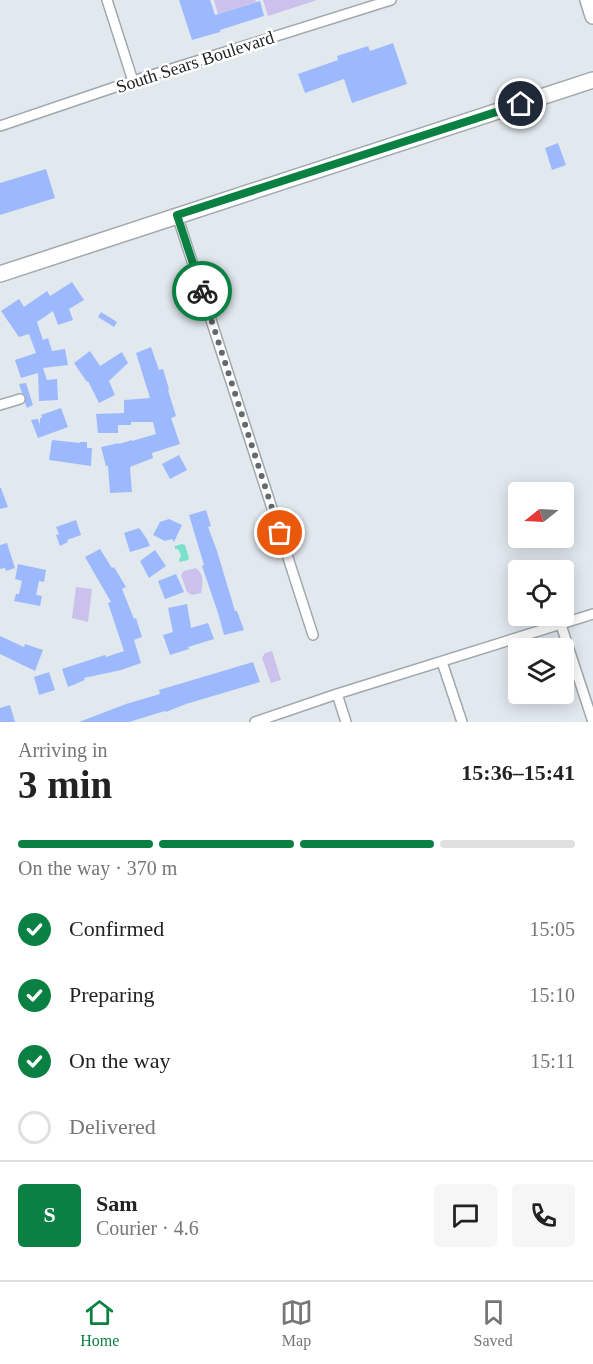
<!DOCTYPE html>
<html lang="en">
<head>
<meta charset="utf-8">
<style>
  :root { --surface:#fff; --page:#f6f6f6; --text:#222; --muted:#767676; --line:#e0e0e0; --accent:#0b8043 }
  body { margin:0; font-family:Georgia,serif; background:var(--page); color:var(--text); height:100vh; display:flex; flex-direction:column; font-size:22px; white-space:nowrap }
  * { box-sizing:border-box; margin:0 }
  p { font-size:20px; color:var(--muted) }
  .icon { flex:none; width:33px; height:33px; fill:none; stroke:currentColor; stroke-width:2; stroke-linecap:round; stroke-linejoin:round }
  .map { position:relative; height:722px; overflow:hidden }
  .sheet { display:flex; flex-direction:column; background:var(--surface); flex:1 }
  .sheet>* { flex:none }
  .needle { width:39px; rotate:252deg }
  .controls { position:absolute; left:508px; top:482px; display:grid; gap:12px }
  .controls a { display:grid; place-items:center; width:66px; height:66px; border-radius:6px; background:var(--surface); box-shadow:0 3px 15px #0003; font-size:30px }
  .pin { position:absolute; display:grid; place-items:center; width:51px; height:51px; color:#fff; margin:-26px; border:3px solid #fff; border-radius:50%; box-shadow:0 2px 6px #0007 }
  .courier { position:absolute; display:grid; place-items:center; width:60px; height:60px; margin:-30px; border:4px solid #0b8043; border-radius:50%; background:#fff; color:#222; box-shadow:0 2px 8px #0007 }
  .headline em { font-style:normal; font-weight:700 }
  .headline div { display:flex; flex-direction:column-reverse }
  .headline { display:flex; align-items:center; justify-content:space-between; height:102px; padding:0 18px }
  h1 { font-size:39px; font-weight:700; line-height:45px }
  .bar { display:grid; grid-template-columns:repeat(4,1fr); gap:9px 6px; align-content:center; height:72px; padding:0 18px }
  .bar i { height:8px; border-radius:4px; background:var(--line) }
  .bar .selected { background:var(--accent) }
  .bar p { grid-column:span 4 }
  .line { display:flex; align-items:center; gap:15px; padding:0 18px; border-top:2px solid var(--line) }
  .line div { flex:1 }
  .round { display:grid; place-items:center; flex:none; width:63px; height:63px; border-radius:6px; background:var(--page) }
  ol { padding:0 18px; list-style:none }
  li { display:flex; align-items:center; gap:18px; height:66px }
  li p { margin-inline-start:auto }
  li .icon { padding:6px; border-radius:50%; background:var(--accent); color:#fff; stroke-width:4 }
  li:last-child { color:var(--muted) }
  li i { width:33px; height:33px; border:3px solid var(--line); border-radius:50% }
  .menu { display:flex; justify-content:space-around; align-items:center; height:84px; border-top:2px solid var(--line); background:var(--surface); font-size:16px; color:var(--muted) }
  .menu a { display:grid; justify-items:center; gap:3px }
  .menu .selected { color:var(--accent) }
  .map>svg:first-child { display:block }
  .green { fill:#ccc0ed }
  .water { fill:#79e1ca }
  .building { fill:#9db9fe }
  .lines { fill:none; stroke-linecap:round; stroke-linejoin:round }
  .street-casing { stroke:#a0a8ad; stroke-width:12 }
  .primary-casing { stroke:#a0a8ad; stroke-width:18 }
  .street { stroke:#fff; stroke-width:9 }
  .primary { stroke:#fff; stroke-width:15 }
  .done { stroke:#64696c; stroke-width:6; stroke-dasharray:0 10.8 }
  .route { stroke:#0b8043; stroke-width:8 }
  .labels { text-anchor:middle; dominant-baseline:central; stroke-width:5; stroke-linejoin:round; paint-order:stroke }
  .street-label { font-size:18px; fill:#212426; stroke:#fff }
</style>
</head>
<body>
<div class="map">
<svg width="593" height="722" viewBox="0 0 593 722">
  <rect width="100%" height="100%" fill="#e1e8ee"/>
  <!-- green -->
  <path class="green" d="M 214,0 L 255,0 L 256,2 L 218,14 Z
    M 263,0 L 317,0 L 268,16 Z
    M 196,568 C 204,574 203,583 201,593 L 192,595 L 187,592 L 181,575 L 184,571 Z
    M 76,587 L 92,589 L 88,622 L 72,618 Z
    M 272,651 L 281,680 L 271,683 L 262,658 L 265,653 Z"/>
  <!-- water -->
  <path class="water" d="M 182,544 L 185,545 L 189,558 L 188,560 L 180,562 L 179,560 L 181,555 L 178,549 L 175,549 L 175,546 Z"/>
  <!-- building -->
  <path class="building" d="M 179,0 L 210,0 L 215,15 L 260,1 L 264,16 L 220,30 L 220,32 L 192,40 Z
    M 393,43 L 407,84 L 352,103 L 344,79 L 305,93 L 298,74 L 338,60 L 337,56 L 368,46 L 370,51 Z
    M 558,143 L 566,165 L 552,170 L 545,148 Z
    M 46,169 L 55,198 L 0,215 L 0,183 Z
    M 72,282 L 84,300 L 69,309 L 73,320 L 58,325 L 53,311 L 37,322 L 43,340 L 48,338 L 52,351 L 65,349 L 68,365 L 43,368 L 47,380 L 57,379 L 58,400 L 39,401 L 38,373 L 21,378 L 15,360 L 36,353 L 29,334 L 19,337 L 1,311 L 19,299 L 24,307 L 47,291 L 50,296 Z
    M 101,312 L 117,322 L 114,327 L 98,317 Z
    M 151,347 L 159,370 L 163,369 L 169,389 L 168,390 L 176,416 L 171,418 L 180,444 L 152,453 L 153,458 L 130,467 L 132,492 L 110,493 L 108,466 L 106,466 L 101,447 L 119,443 L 119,444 L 132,440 L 132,441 L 156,434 L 153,422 L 131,422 L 131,425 L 118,425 L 118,433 L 98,433 L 96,414 L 124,413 L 124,400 L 150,398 L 136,353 Z
    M 90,351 L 100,366 L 122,352 L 128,363 L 109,381 L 115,395 L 99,403 L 88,381 L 87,382 L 74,363 Z
    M 26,383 L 33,405 L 27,408 L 25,403 L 26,397 L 22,393 L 19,384 Z
    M 61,408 L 68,427 L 38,438 L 31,420 L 38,419 L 40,425 L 40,418 L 42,418 L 41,415 Z
    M 52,440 L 80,443 L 80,442 L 87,442 L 87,448 L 92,448 L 91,466 L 49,460 Z
    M 179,455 L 187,470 L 170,479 L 162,464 Z
    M 0,488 L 1,488 L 8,507 L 0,509 Z
    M 206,510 L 211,526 L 208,527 L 217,551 L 235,611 L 237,611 L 244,630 L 224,635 L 219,616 L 202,566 L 204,565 L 189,515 Z
    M 169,519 L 182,525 L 174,542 L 172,539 L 165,541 L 153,535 L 160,522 Z
    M 76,520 L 81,535 L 67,540 L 68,542 L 60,546 L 56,535 L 59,534 L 56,527 Z
    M 139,528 L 147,539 L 150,546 L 130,552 L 124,533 Z
    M 7,543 L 15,568 L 6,571 L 5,568 L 0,569 L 0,545 Z
    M 100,549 L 112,568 L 114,567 L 126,587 L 122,589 L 134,619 L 136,618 L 142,637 L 134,640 L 141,663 L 121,670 L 84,678 L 85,680 L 68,687 L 62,669 L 105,655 L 106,657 L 124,651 L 108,603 L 111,602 L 85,557 Z
    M 155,550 L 166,566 L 149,578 L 140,561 Z
    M 18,564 L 46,570 L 44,582 L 39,581 L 36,595 L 42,596 L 40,606 L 14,601 L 16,594 L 19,594 L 22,581 L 15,579 Z
    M 176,574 L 184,592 L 165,599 L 158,581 Z
    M 187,604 L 191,628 L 208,623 L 214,639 L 188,647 L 189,649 L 170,655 L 163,635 L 173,632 L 168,608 Z
    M 0,636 L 24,647 L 25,644 L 43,650 L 35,671 L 0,654 Z
    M 253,662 L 260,682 L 186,704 L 166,712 L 165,711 L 129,722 L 79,722 L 126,704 L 160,694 L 159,690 Z
    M 49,672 L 55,690 L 39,695 L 34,677 Z
    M 10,705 L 15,722 L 0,722 L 0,708 Z"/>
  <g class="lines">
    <!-- street casing -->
    <g class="street-casing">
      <path id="street" d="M 107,0 L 133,81
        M 0,126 L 133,81 L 391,0
        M 177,215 L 313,635
        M 0,405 L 20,399
        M 561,625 L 593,722
        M 442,662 L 462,722
        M 337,694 L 346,722
        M 255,722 L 337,694 L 593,614"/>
    </g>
    <!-- primary casing -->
    <g class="primary-casing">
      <path id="primary" d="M 588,0 L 593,16
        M 0,274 L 593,80"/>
    </g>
    <!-- street -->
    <use href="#street" class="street"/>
    <!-- primary -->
    <use href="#primary" class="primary"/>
  </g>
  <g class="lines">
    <!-- done -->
    <path class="done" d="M 202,291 L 280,533"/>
    <!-- route -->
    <path class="route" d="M 202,291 L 177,215 L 521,104"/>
  </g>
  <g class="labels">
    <!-- street labels -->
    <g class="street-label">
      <text transform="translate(195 62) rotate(-18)">South Sears Boulevard</text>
    </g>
  </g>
</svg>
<div class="controls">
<a><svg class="needle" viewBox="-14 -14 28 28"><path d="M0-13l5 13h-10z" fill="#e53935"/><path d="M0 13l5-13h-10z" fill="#767676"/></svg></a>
<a><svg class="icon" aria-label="locate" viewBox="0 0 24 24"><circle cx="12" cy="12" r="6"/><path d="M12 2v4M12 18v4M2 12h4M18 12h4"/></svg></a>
<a><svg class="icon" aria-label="layers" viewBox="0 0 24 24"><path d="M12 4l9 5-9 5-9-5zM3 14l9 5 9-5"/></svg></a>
</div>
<div class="pin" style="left:280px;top:533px;background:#ea580c"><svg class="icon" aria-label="bag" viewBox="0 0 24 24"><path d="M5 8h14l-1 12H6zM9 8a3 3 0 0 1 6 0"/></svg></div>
<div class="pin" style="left:521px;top:104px;background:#1f2937"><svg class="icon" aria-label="home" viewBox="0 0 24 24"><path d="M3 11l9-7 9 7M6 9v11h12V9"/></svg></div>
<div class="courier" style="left:202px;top:291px"><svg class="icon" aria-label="bike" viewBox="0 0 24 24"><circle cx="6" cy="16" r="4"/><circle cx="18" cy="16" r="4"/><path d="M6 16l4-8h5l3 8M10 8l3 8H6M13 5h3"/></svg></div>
</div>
<section class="sheet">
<div class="headline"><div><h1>3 min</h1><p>Arriving in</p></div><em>15:36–15:41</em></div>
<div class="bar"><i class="selected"></i><i class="selected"></i><i class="selected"></i><i></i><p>On the way · 370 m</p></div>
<ol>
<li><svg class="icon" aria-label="check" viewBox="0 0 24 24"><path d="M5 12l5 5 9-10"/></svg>Confirmed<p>15:05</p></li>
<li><svg class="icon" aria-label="check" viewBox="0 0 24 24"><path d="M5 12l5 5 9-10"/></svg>Preparing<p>15:10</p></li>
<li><svg class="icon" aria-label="check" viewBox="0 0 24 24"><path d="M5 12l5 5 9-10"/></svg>On the way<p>15:11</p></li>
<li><i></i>Delivered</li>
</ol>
<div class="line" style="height:108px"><b class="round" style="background:var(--accent);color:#fff">S</b><div><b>Sam</b><p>Courier · 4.6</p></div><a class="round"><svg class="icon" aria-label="chat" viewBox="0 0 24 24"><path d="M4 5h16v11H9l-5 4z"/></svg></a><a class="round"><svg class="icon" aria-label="phone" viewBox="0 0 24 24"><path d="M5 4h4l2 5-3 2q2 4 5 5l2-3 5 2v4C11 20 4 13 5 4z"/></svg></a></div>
</section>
<nav class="menu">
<a class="selected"><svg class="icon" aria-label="home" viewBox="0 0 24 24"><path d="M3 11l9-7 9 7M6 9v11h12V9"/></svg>Home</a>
<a><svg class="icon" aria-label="map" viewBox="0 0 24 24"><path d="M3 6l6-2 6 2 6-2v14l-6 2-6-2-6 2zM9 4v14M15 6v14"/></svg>Map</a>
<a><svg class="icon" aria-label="saved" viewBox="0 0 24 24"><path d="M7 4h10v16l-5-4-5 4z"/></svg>Saved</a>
</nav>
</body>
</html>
